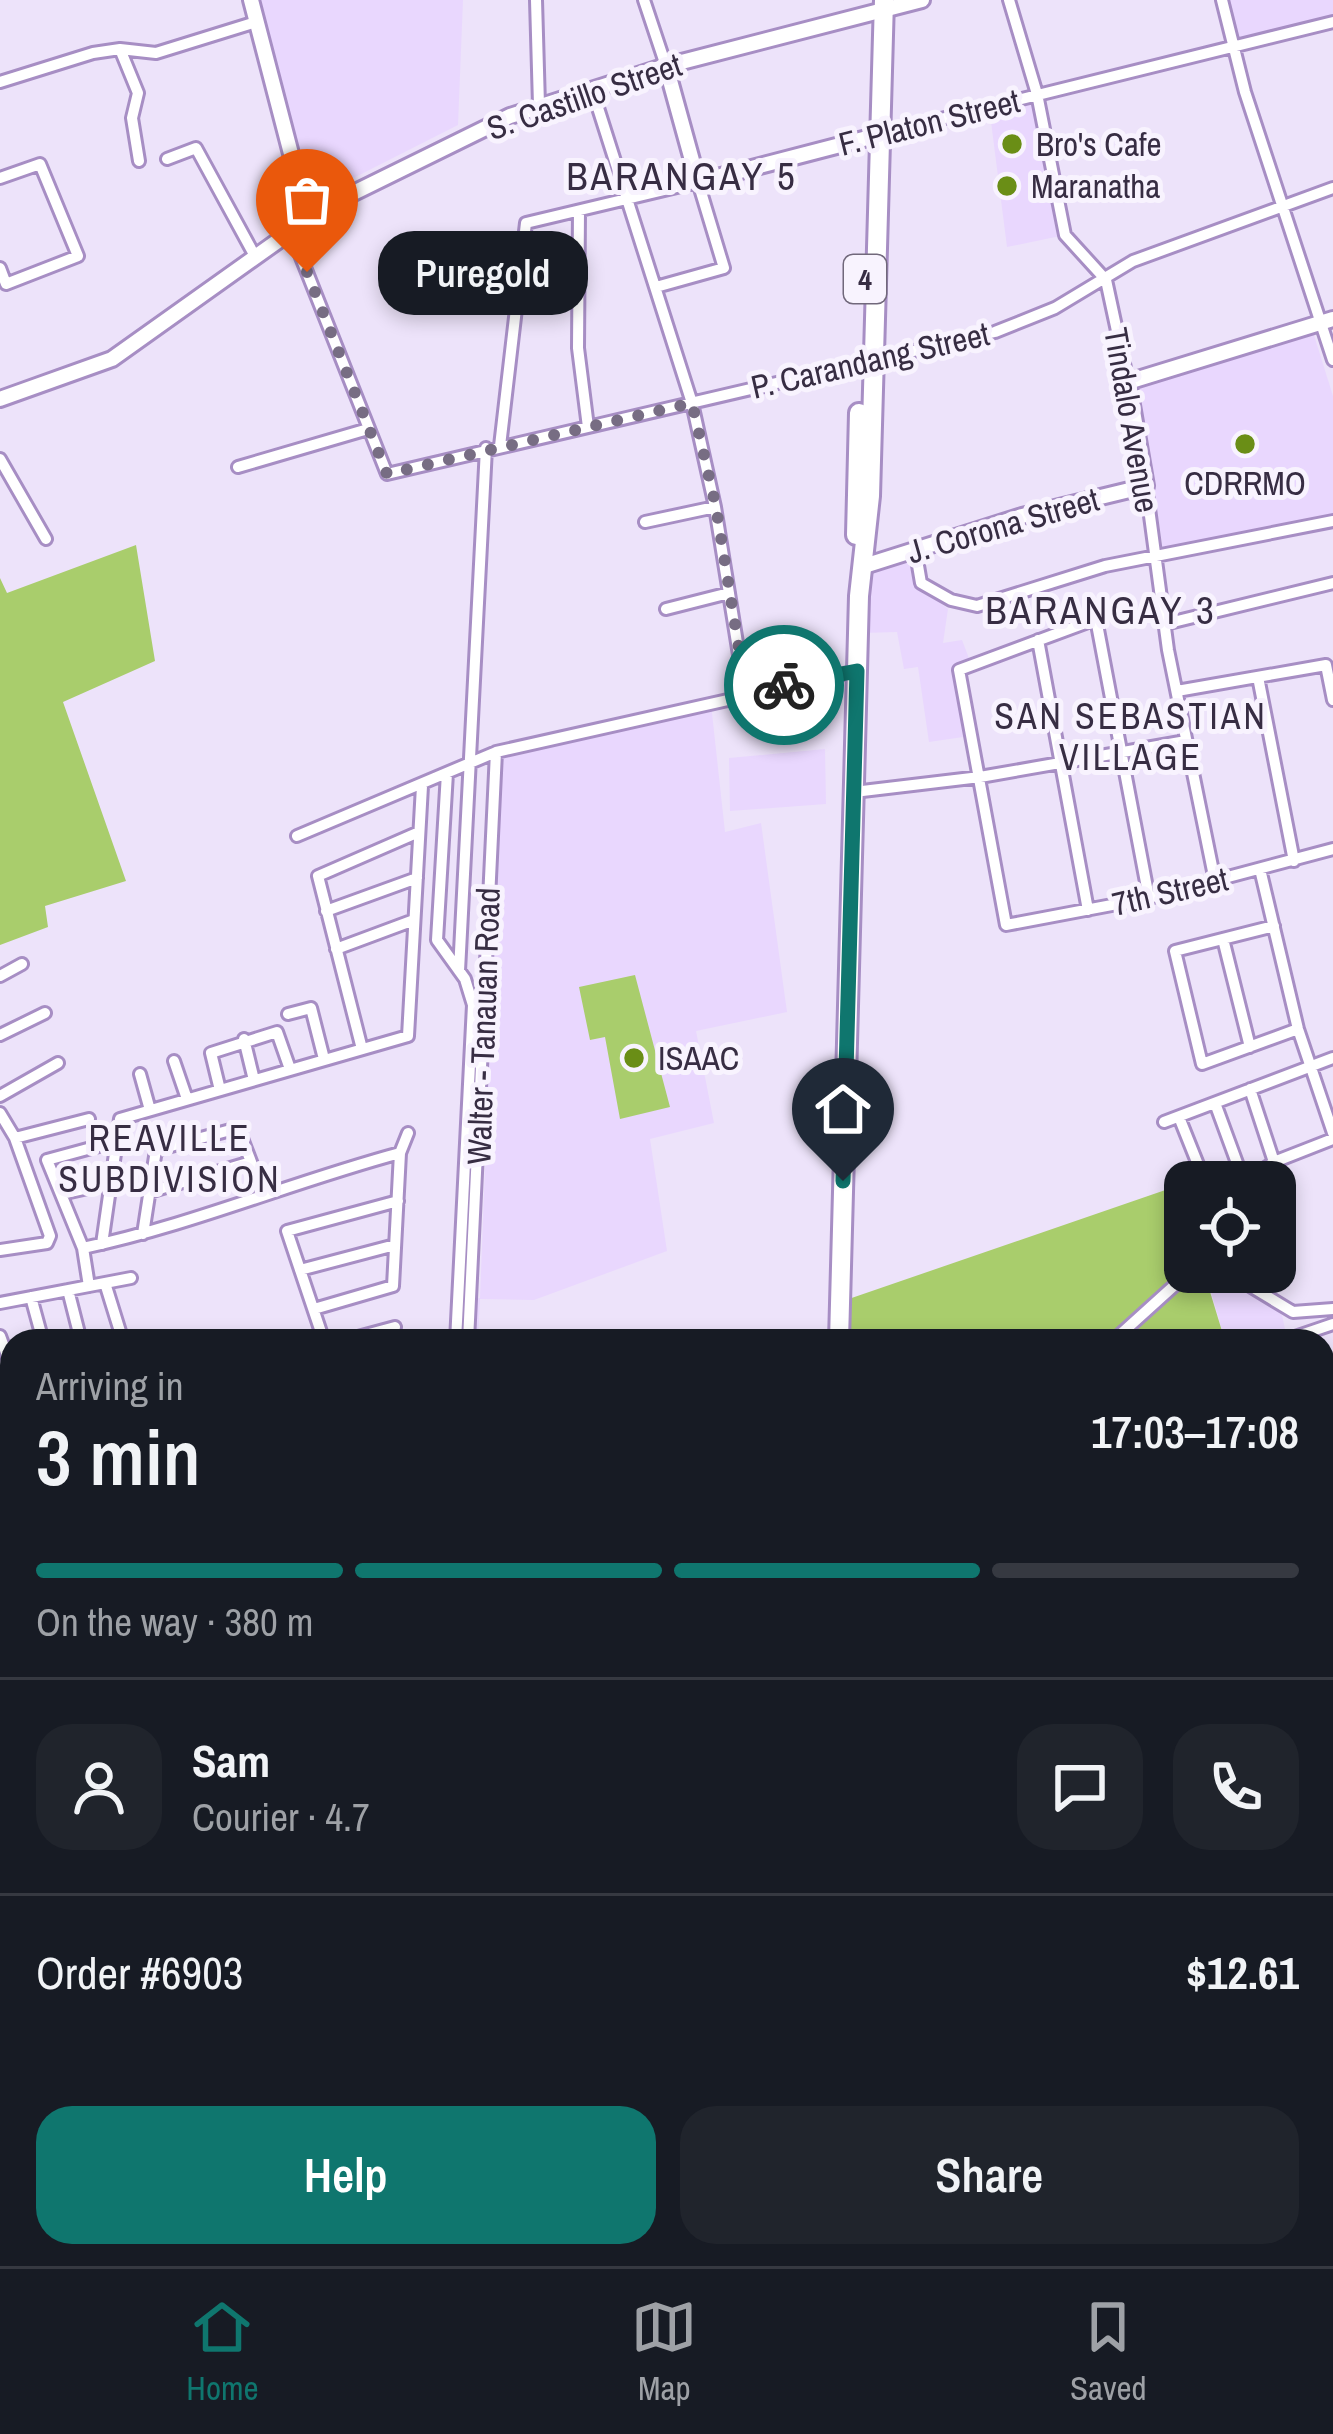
<!DOCTYPE html>
<html lang="en">
<head>
<meta charset="utf-8">
<style>
  :root { --surface:#171b24; --page:#20242c; --text:#f1f3f6; --muted:#9ea1a6; --line:#363941; --accent:#0f766e }
  body { margin:0; font-family:"Archivo Narrow",sans-serif; background:var(--page); color:var(--text); height:100vh; display:flex; flex-direction:column; font-size:45px; white-space:nowrap }
  * { box-sizing:border-box; margin:0 }
  p { font-size:39px; color:var(--muted) }
  .icon { flex:none; width:66px; height:66px; fill:none; stroke:currentColor; stroke-width:2; stroke-linecap:round; stroke-linejoin:round }
  .map { position:relative; flex:1; overflow:hidden }
  .side { position:absolute; left:0px; top:1329px; width:1335px; height:939px; display:flex; flex-direction:column; background:var(--surface); border-radius:36px 36px 0 0; box-shadow:0 6px 18px #0003 }
  .side>* { flex:none }
  .tools { position:absolute; left:1164px; top:1161px; display:grid; gap:24px }
  .tools a { display:grid; place-items:center; width:132px; height:132px; border-radius:24px; background:var(--surface); box-shadow:0 6px 18px #0003; font-size:60px }
  .pin { position:absolute; display:grid; place-items:center; width:102px; height:102px; color:#fff; margin:-123px -51px; border-radius:50% 50% 50% 0; rotate:-45deg; box-shadow:0 0 12px #0007 }
  .pin .icon { rotate:45deg }
  .courier { position:absolute; display:grid; place-items:center; width:120px; height:120px; margin:-60px; border:9px solid #0f766e; border-radius:50%; background:#fff; color:#222; box-shadow:0 3px 15px #0007 }
  .bubble { position:absolute; height:84px; border-radius:36px; background:var(--surface); box-shadow:0 6px 18px #0003; font-size:39px; font-weight:600; line-height:84px; text-align:center }
  .summary em { font-style:normal; font-weight:600 }
  .summary div { display:flex; flex-direction:column-reverse }
  .summary { display:flex; align-items:center; justify-content:space-between; height:204px; padding:0 36px }
  h1 { font-size:78px; font-weight:600; line-height:90px }
  .bar { display:grid; grid-template-columns:repeat(4,1fr); gap:18px 12px; align-content:center; height:144px; padding:0 36px }
  .bar i { height:15px; border-radius:9px; background:var(--line) }
  .bar .selected { background:var(--accent) }
  .bar p { grid-column:span 4 }
  .line { display:flex; align-items:center; gap:30px; padding:0 36px; border-top:3px solid var(--line) }
  .line div { flex:1 }
  .round { display:grid; place-items:center; flex:none; width:126px; height:126px; border-radius:36px; background:var(--page) }
  .cta { display:flex; gap:24px; margin-top:auto; padding:24px 36px }
  .cta a { flex:1; height:138px; border-radius:36px; background:var(--accent); color:#fff; font-size:48px; font-weight:600; line-height:138px; text-align:center }
  .cta a+a { background:var(--page); color:var(--text) }
  .tabs { display:flex; justify-content:space-around; align-items:center; height:168px; border-top:3px solid var(--line); background:var(--surface); font-size:33px; color:var(--muted) }
  .tabs a { display:grid; justify-items:center; gap:6px }
  .tabs .selected { color:var(--accent) }
  .map>svg:first-child { display:block }
  .built { fill:#e9d7fe }
  .green { fill:#a9cd6c }
  .lines { fill:none; stroke-linecap:round; stroke-linejoin:round }
  .minor-casing { stroke:#a78ec4; stroke-width:16 }
  .tertiary-casing { stroke:#a78ec4; stroke-width:20 }
  .trunk-casing { stroke:#a78ec4; stroke-width:24 }
  .minor { stroke:#fff; stroke-width:10 }
  .tertiary { stroke:#fff; stroke-width:14 }
  .trunk { stroke:#fff; stroke-width:18 }
  .done { stroke:#776d83; stroke-width:12; stroke-dasharray:0 21.6 }
  .route { stroke:#0f766e; stroke-width:15 }
  .poi-dot { fill:#6a8e16; stroke:#f8f3fe; stroke-width:4.5 }
  .labels { text-anchor:middle; dominant-baseline:central; stroke-width:10; stroke-linejoin:round; paint-order:stroke }
  .shield { fill:#f8f3fe; stroke:#71687b; stroke-width:3 }
  .shield-label { font-size:30px; font-weight:bold; fill:#372d43 }
  .street-label { font-size:33px; fill:#372d43; stroke:#f8f3fe }
  .poi-label { font-size:33px; fill:#372d43; stroke:#f8f3fe; text-anchor:start }
  .neighbourhood-label { font-size:36px; letter-spacing:3px; fill:#372d43; stroke:#f8f3fe }
  .quarter-label { font-size:39px; letter-spacing:3px; fill:#372d43; stroke:#f8f3fe }
</style>
</head>
<body>
<div class="map">
<svg width="1333" height="2266" viewBox="0 0 1333 2266">
  <rect width="100%" height="100%" fill="#ede3fa"/>
  <!-- built -->
  <path class="built" d="M 261,0 L 463,0 L 458,125 L 310,200 Z
    M 1222,0 L 1333,0 L 1333,22 L 1233,47 Z
    M 1037,94 L 1065,235 L 1007,247 L 989,106 Z
    M 1313,332 L 1333,396 L 1333,514 L 1163,550 L 1138,386 Z
    M 910,561 L 920,587 L 948,609 L 943,643 L 962,640 L 970,661 L 955,668 L 963,737 L 929,742 L 918,667 L 904,669 L 897,632 L 862,633 L 865,573 Z
    M 711,704 L 725,832 L 761,823 L 787,1012 L 696,1031 L 714,1123 L 650,1139 L 667,1251 L 534,1300 L 480,1299 L 478,1341 L 458,1341 L 461,1299 L 480,1298 L 501,754 Z
    M 825,749 L 826,804 L 730,811 L 729,758 Z
    M 1207,1277 L 1227,1279 L 1257,1295 L 1282,1315 L 1285,1329 L 1269,1341 L 1225,1341 Z"/>
  <!-- green -->
  <path class="green" d="M 136,545 L 155,661 L 63,702 L 126,881 L 45,906 L 48,927 L 0,945 L 0,578 L 7,593 Z
    M 635,975 L 670,1107 L 620,1119 L 605,1037 L 590,1040 L 579,987 Z
    M 1177,1186 L 1185,1212 L 1185,1272 L 1204,1272 L 1225,1341 L 839,1341 L 840,1302 Z
    M 1333,1436 L 1333,1822 L 1323,1824 L 1323,1440 Z
    M 0,2125 L 7,2136 L 12,2135 L 12,2256 L 105,2256 L 108,2266 L 0,2266 Z"/>
  <g class="lines">
    <!-- minor casing -->
    <g class="minor-casing">
      <path id="minor" d="M 536,0 L 539,105
        M 644,0 L 666,66
        M 1009,0 L 1037,94 L 1065,235 L 1106,280 L 1128,382
        M 1222,0 L 1245,92 L 1333,360
        M 120,49 L 138,93 L 132,118 L 139,161
        M 0,82 L 93,53 L 120,49 L 156,53 L 256,22
        M 592,89 L 692,403 L 715,507 L 745,692
        M 876,135 L 1333,22
        M 167,159 L 196,148 L 256,258
        M 0,178 L 40,164 L 78,256 L 6,284 L 0,268
        M 579,211 L 578,348 L 588,427
        M 291,232 L 387,474 L 995,332 L 1055,308 L 1133,261 L 1333,188
        M 500,446 L 526,223 L 698,182 L 724,268 L 656,287
        M 0,459 L 46,539
        M 238,467 L 368,429
        M 1146,486 L 1168,650 L 1215,881
        M 645,522 L 715,507
        M 915,548 L 921,583 L 951,600 L 977,606 L 1105,566 L 1333,521
        M 666,609 L 729,593
        M 1165,624 L 1333,583
        M 1038,640 L 1088,910
        M 1258,677 L 1294,861
        M 1177,691 L 1326,665 L 1333,700
        M 447,773 L 437,940 L 465,979 L 473,1005 L 456,1341
        M 854,792 L 980,777 L 1186,741
        M 297,836 L 496,752 L 857,671
        M 1260,869 L 1298,1029 L 1333,1133
        M 1149,898 L 1096,619 L 959,670 L 1006,925 L 1149,898 L 1333,849
        M 326,911 L 417,878
        M 1274,926 L 1175,951 L 1202,1064 L 1298,1029
        M 1223,939 L 1250,1047
        M 336,949 L 414,920
        M 459,971 L 486,448
        M 0,976 L 22,964
        M 288,1014 L 311,1008 L 324,1059
        M 0,1035 L 45,1013
        M 244,1039 L 254,1080
        M 362,1049 L 318,876 L 419,832
        M 174,1061 L 187,1099
        M 140,1074 L 150,1110
        M 1250,1089 L 1274,1162
        M 220,1090 L 211,1053 L 277,1032 L 290,1069
        M 0,1096 L 58,1063
        M 1215,1103 L 1244,1182
        M 0,1113 L 15,1138 L 50,1236 L 47,1243 L 0,1250
        M 1179,1117 L 1205,1182
        M 1164,1122 L 1333,1058
        M 15,1138 L 89,1119
        M 1245,1182 L 1274,1162 L 1333,1139
        M 149,1192 L 251,1162
        M 61,1194 L 110,1183
        M 143,1234 L 156,1150 L 238,1128 L 263,1193
        M 102,1244 L 120,1119 L 408,1036 L 422,786
        M 83,1248 C 192,1225 292,1182 400,1153 L 408,1133
        M 300,1270 L 395,1245
        M 1227,1272 L 1293,1312 L 1333,1309
        M 105,1283 L 123,1341
        M 89,1286 L 83,1248 L 47,1160 L 117,1141
        M 68,1290 L 81,1341
        M 31,1297 L 43,1341
        M 0,1303 L 131,1278
        M 314,1309 L 393,1286 L 400,1153
        M 0,1336 L 12,1369
        M 324,1341 L 287,1231 L 398,1201
        M 343,1341 L 395,1327
        M 468,1341 L 496,752
        M 1113,1341 L 1176,1284 L 1198,1272
        M 1283,1341 L 1333,1324
        M 1323,1818 L 1333,1815
        M 1323,1875 L 1333,1873
        M 1323,1908 L 1333,1939
        M 1323,2043 L 1333,2042
        M 1323,2095 L 1333,2107
        M 1323,2220 L 1323,2221
        M 1109,2256 L 1111,2266
        M 1247,2256 L 1248,2266
        M 405,2266 L 405,2256
        M 1157,2266 L 1204,2256
        M 1285,2266 L 1333,2255"/>
    </g>
    <!-- tertiary casing -->
    <g class="tertiary-casing">
      <path id="tertiary" d="M 251,0 L 308,219
        M 666,66 L 698,182 L 871,137
        M 0,399 L 112,359 L 327,206 L 510,116 L 666,66 L 922,0
        M 861,567 L 1022,516 L 1146,486 L 1128,382 L 1333,319"/>
    </g>
    <!-- trunk casing -->
    <g class="trunk-casing">
      <path id="trunk" d="M 856,535 L 859,413
        M 839,1341 L 859,596 L 870,496 L 884,0
        M 825,2256 L 825,2266"/>
    </g>
    <!-- minor -->
    <use href="#minor" class="minor"/>
    <!-- tertiary -->
    <use href="#tertiary" class="tertiary"/>
    <!-- trunk -->
    <use href="#trunk" class="trunk"/>
  </g>
  <g class="lines">
    <!-- done -->
    <path class="done" d="M 307,272 L 387,474 L 692,403 L 716,507 L 746,692 L 784,685"/>
    <!-- route -->
    <path class="route" d="M 784,685 L 857,671 L 843,1181"/>
  </g>
  <!-- markers -->
  <g class="poi-dot">
    <circle cx="1012" cy="144" r="12"/>
    <circle cx="1007" cy="186" r="12"/>
    <circle cx="1245" cy="444" r="12"/>
    <circle cx="634" cy="1058" r="12"/>
  </g>
  <g class="labels">
    <!-- shield labels -->
    <rect class="shield" x="844" y="255" width="42" height="48" rx="9"/>
    <g class="shield-label">
      <text x="865" y="279">4</text>
    </g>
    <!-- street labels -->
    <g class="street-label">
      <text transform="translate(584 96) rotate(-19)">S. Castillo Street</text>
      <text transform="translate(929 122) rotate(-14)">F. Platon Street</text>
      <text transform="translate(870 360) rotate(-13)">P. Carandang Street</text>
      <text transform="translate(1132 420) rotate(80)">Tindalo Avenue</text>
      <text transform="translate(1003 525) rotate(-16)">J. Corona Street</text>
      <text transform="translate(1170 891) rotate(-13)">7th Street</text>
      <text transform="translate(483 1026) rotate(-88)">Walter - Tanauan Road</text>
    </g>
    <!-- poi labels -->
    <g class="poi-label">
      <text x="1036" y="144">Bro's Cafe</text>
      <text x="1031" y="186">Maranatha</text>
      <text x="1245" y="483" text-anchor="middle">CDRRMO</text>
      <text x="658" y="1058">ISAAC</text>
    </g>
    <!-- neighbourhood labels -->
    <g class="neighbourhood-label">
      <text x="1131" y="716">SAN SEBASTIAN<tspan x="1131" dy="41">VILLAGE</tspan></text>
      <text x="170" y="1138">REAVILLE<tspan x="170" dy="41">SUBDIVISION</tspan></text>
    </g>
    <!-- quarter labels -->
    <g class="quarter-label">
      <text x="682" y="176">BARANGAY 5</text>
      <text x="1101" y="610">BARANGAY 3</text>
    </g>
  </g>
</svg>
<div class="tools">
<a><svg class="icon" aria-label="locate" viewBox="0 0 24 24"><circle cx="12" cy="12" r="6"/><path d="M12 2v4M12 18v4M2 12h4M18 12h4"/></svg></a>
</div>
<div class="pin" style="left:307px;top:272px;background:#ea580c"><svg class="icon" aria-label="bag" viewBox="0 0 24 24"><path d="M5 8h14l-1 12H6zM9 8a3 3 0 0 1 6 0"/></svg></div>
<div class="pin" style="left:843px;top:1181px;background:#1f2937"><svg class="icon" aria-label="home" viewBox="0 0 24 24"><path d="M3 11l9-7 9 7M6 9v11h12V9"/></svg></div>
<div class="courier" style="left:784px;top:685px"><svg class="icon" aria-label="bike" viewBox="0 0 24 24"><circle cx="6" cy="16" r="4"/><circle cx="18" cy="16" r="4"/><path d="M6 16l4-8h5l3 8M10 8l3 8H6M13 5h3"/></svg></div>
<div class="bubble" style="left:378px;top:231px;width:210px">Puregold</div>
<section class="side">
<div class="summary"><div><h1>3 min</h1><p>Arriving in</p></div><em>17:03–17:08</em></div>
<div class="bar"><i class="selected"></i><i class="selected"></i><i class="selected"></i><i></i><p>On the way · 380 m</p></div>
<div class="line" style="height:216px"><a class="round"><svg class="icon" aria-label="person" viewBox="0 0 24 24"><circle cx="12" cy="8" r="4"/><path d="M4 21q1-7 8-7t8 7"/></svg></a><div><b>Sam</b><p>Courier · 4.7</p></div><a class="round"><svg class="icon" aria-label="chat" viewBox="0 0 24 24"><path d="M4 5h16v11H9l-5 4z"/></svg></a><a class="round"><svg class="icon" aria-label="phone" viewBox="0 0 24 24"><path d="M5 4h4l2 5-3 2q2 4 5 5l2-3 5 2v4C11 20 4 13 5 4z"/></svg></a></div>
<div class="line" style="height:156px"><div>Order #6903</div><b>$12.61</b></div>
<div class="cta"><a>Help</a><a>Share</a></div>
</section>
</div>
<nav class="tabs">
<a class="selected"><svg class="icon" aria-label="home" viewBox="0 0 24 24"><path d="M3 11l9-7 9 7M6 9v11h12V9"/></svg>Home</a>
<a><svg class="icon" aria-label="map" viewBox="0 0 24 24"><path d="M3 6l6-2 6 2 6-2v14l-6 2-6-2-6 2zM9 4v14M15 6v14"/></svg>Map</a>
<a><svg class="icon" aria-label="saved" viewBox="0 0 24 24"><path d="M7 4h10v16l-5-4-5 4z"/></svg>Saved</a>
</nav>
</body>
</html>
